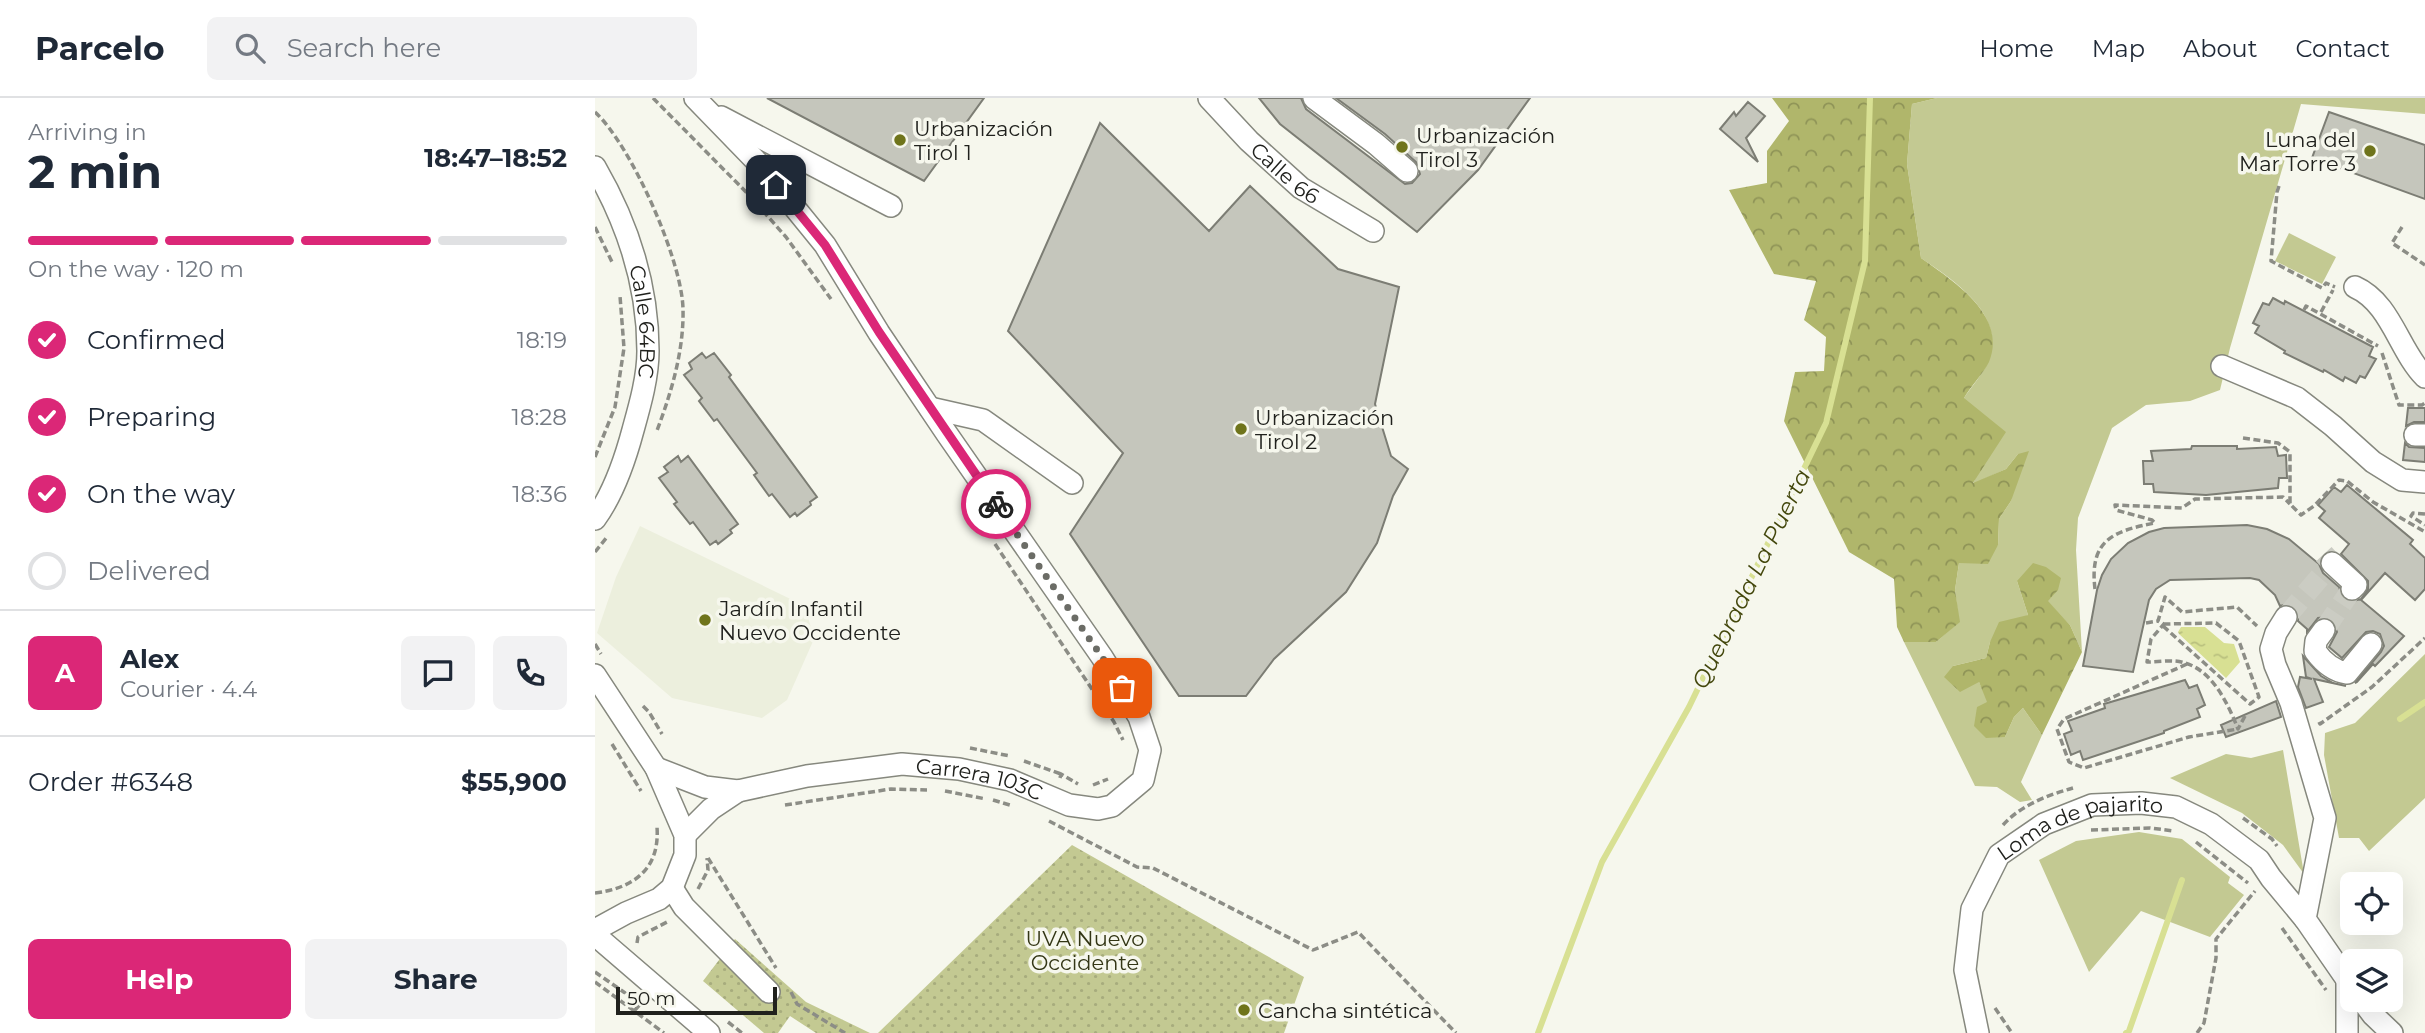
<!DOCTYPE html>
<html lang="en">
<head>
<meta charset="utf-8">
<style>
  :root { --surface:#fff; --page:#f2f2f3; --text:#1f2937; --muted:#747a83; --line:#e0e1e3; --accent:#db2777 }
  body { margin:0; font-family:Montserrat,sans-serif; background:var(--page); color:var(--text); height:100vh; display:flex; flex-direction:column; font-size:26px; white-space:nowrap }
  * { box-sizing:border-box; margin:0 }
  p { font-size:23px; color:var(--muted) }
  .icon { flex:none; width:38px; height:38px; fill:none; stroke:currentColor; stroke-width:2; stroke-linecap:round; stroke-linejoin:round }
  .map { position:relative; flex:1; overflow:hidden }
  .side { display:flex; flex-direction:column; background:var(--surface); width:595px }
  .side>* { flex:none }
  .tools { position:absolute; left:1745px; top:774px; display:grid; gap:14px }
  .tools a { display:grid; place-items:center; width:63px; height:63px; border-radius:10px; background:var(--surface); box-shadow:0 7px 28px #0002; font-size:35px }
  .scale { position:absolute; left:21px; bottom:18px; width:161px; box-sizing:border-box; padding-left:7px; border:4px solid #20211d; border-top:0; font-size:19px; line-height:24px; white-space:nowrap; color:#20211d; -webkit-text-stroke:5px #f6f7ed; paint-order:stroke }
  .pin { position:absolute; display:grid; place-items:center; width:60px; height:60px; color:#fff; margin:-30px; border-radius:14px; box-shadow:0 4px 10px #0006 }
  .courier { position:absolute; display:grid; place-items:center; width:70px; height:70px; margin:-35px; border:5px solid #db2777; border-radius:50%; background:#fff; color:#222; box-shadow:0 2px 9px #0007 }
  .overview em { font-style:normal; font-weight:700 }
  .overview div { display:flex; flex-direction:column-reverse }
  .overview { display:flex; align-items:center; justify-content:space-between; height:119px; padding:0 28px }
  h1 { font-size:46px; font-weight:700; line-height:52px }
  .bar { display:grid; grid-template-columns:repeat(4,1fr); gap:10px 7px; align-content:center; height:84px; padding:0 28px }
  .bar i { height:9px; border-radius:5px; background:var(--line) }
  .bar .selected { background:var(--accent) }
  .bar p { grid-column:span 4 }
  .line { display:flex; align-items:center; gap:18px; padding:0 28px; border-top:2px solid var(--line) }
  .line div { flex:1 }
  .round { display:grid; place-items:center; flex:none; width:74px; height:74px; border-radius:10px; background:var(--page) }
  ol { padding:0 28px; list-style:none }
  li { display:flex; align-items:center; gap:21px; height:77px }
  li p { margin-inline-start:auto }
  li .icon { padding:7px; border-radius:50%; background:var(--accent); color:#fff; stroke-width:4 }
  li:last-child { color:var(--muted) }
  li i { width:38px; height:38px; border:4px solid var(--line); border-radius:50% }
  .cta { display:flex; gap:14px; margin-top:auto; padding:14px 28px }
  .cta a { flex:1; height:80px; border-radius:10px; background:var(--accent); color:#fff; font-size:28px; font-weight:700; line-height:80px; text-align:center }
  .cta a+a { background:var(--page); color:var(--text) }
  header { display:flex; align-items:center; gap:42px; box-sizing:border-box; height:98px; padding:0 35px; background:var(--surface); border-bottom:2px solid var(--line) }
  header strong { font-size:33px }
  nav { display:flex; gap:38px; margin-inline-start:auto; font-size:24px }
  .search { width:490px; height:63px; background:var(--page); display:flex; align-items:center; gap:18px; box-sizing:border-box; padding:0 24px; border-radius:10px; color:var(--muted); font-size:26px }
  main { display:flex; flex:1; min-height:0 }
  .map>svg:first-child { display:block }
  .built { fill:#ecefdd }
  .green { fill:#c3c992 }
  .forest { fill:url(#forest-crowns) }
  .park { fill:url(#park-dots) }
  .water { fill:url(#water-ripples) }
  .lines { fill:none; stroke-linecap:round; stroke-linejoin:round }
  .stream { stroke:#d8e093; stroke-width:6 }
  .building { fill:#c5c6bc; stroke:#7c7d74; stroke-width:2 }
  .minor-tunnel { stroke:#cbccc3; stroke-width:21; stroke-dasharray:21 10; stroke-linecap:butt }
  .minor-casing { stroke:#86887e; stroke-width:24 }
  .path { stroke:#8c8d86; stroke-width:3.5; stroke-dasharray:7 3.5; stroke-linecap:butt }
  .minor { stroke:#fff; stroke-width:21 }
  .done { stroke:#6b6c66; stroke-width:7; stroke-dasharray:0 12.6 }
  .route { stroke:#db2777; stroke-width:9 }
  .poi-dot { fill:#6f741b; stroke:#f6f7ed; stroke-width:2.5 }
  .labels { text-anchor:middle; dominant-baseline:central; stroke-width:7; stroke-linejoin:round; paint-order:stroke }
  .poi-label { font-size:21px; fill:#20211d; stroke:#f6f7ed; text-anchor:start }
  .street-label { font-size:21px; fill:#20211d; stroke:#f6f7ed }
  .park-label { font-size:21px; fill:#333615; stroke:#f6f7ed }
  .water-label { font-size:23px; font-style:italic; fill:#43470c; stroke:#f6f7ed }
</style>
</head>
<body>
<header>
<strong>Parcelo</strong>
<div class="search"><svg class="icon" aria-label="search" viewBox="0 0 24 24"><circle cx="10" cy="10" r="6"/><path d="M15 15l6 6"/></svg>Search here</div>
<nav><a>Home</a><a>Map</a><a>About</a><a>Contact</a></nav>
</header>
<main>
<section class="side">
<div class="overview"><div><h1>2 min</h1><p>Arriving in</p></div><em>18:47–18:52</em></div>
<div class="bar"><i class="selected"></i><i class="selected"></i><i class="selected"></i><i></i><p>On the way · 120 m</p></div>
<ol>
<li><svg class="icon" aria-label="check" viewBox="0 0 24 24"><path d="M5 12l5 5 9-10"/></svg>Confirmed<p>18:19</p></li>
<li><svg class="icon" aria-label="check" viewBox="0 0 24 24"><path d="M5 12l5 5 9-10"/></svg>Preparing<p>18:28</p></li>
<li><svg class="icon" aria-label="check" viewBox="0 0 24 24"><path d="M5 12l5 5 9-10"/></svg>On the way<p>18:36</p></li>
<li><i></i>Delivered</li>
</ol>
<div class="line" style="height:126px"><b class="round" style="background:var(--accent);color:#fff">A</b><div><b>Alex</b><p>Courier · 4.4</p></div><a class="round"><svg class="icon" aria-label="chat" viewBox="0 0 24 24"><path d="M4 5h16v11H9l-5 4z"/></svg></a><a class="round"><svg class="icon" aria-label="phone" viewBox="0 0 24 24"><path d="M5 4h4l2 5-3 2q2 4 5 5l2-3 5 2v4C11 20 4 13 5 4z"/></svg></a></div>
<div class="line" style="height:91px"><div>Order #6348</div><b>$55,900</b></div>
<div class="cta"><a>Help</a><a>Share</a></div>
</section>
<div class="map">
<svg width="1830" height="935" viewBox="0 0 1830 935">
  <defs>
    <pattern id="forest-crowns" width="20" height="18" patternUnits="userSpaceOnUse" patternTransform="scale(1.75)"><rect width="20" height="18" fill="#b0b66b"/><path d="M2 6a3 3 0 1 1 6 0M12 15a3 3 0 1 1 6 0" fill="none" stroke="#8f9457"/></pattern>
    <pattern id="park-dots" width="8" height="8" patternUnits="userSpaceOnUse" patternTransform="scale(1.75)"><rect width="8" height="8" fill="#c3c992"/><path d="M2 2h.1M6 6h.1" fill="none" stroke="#a7ac7d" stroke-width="1.8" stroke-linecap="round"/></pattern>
    <pattern id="water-ripples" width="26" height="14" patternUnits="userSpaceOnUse" patternTransform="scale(1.75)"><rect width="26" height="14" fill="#d8e093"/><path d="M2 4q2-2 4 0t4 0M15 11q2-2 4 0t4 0" fill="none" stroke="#b9c07e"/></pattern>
  </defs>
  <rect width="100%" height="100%" fill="#f6f7ed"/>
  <!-- built -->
  <path class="built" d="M 45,428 L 210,508 L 219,541 L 192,602 L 167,620 L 77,600 L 2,535 L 21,479 Z"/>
  <!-- green -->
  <path class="green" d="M 1342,0 L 1830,0 L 1830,16 L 1706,6 L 1635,250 L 1625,292 L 1595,303 L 1551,307 L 1517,330 L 1483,420 L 1481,452 L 1487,554 L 1475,527 L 1452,503 L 1462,492 L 1422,483 L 1433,517 L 1395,544 L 1391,560 L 1358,568 L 1384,584 L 1410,639 L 1419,619 L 1428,610 L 1447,637 L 1426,684 L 1437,702 L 1425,704 L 1402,689 L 1380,688 L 1309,544 L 1341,544 L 1364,524 L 1360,492 L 1364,465 L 1403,447 L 1404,421 L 1416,403 L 1423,356 L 1411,371 L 1378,386 L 1382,376 L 1369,300 C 1376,289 1388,276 1393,264 C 1413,217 1358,182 1326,160 L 1312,66 L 1317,6 Z
    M 1694,135 L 1741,159 L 1727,186 L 1680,163 Z
    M 1830,556 L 1830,700 L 1774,753 L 1764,740 L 1744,740 L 1729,657 L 1730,635 L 1760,625 Z
    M 1688,652 L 1709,776 L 1688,747 L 1647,715 L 1575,680 L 1631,656 L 1656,660 Z
    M 1544,734 L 1587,741 L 1635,779 L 1633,785 L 1649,797 L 1615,839 L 1546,813 L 1494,874 L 1444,762 L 1481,743 Z"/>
  <!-- forest -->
  <path class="forest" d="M 1177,0 L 1342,0 L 1317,6 L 1312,66 L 1326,160 C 1358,183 1413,217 1394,264 C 1388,276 1376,288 1369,300 L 1411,334 L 1378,385 L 1411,371 L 1423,356 L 1434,353 L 1416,403 L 1404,421 L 1403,447 L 1393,466 L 1364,465 L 1360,492 L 1365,524 L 1341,544 L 1309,544 L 1302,529 L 1299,481 L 1254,454 L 1189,323 L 1200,274 L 1229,273 L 1231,239 L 1209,222 L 1221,183 L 1179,176 L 1134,92 L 1172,85 L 1172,53 L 1194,23 Z
    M 1438,465 L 1451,469 L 1466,480 L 1463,492 L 1453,503 L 1475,527 L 1487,554 L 1447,637 L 1428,610 L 1419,619 L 1410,639 L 1391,640 L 1379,628 L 1382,609 L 1392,604 L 1384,584 L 1365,594 L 1349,579 L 1358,568 L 1391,560 L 1395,544 L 1404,524 L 1433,517 L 1422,483 Z"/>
  <!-- park -->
  <path class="park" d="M 477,747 L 709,879 L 689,935 L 283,935 Z
    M 140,841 L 211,904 L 275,935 L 221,935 L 195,918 L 183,935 L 169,935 L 108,883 Z"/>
  <!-- water -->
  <path class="water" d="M 1586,529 L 1610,529 L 1629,545 L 1639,546 L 1645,564 L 1631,580 L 1584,536 L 1583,534 Z"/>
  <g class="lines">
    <!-- stream -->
    <path class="stream" d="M 1805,621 L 1830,604
      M 943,935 L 1007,764 L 1094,609 L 1231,325 L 1270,163 L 1275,0
      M 1531,935 L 1534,933 L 1587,782"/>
  </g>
  <!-- building -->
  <path class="building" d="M 172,0 L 389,0 L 329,83 Z
    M 664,0 L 706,0 L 711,11 L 810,86 L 817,85 L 825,76 L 821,64 L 790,36 L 741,0 L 935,0 L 883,72 L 822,134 L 685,26 Z
    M 1153,4 L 1170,18 L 1151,40 L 1163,64 L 1125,31 L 1139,14 L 1141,18 Z
    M 1734,14 L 1830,47 L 1830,101 L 1717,60 Z
    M 505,25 L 614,133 L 655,88 L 743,171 L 804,189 L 780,306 L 796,358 L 813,371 L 798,398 L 782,445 L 751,494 L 679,561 L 651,598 L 584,598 L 475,436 L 528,355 L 413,233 Z
    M 1678,200 L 1689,206 L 1690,203 L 1778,249 L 1774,258 L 1781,261 L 1770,280 L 1765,278 L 1761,285 L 1750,279 L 1748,283 L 1729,272 L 1728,274 L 1689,255 L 1690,253 L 1660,235 L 1664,228 L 1658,225 L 1668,205 L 1674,207 Z
    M 107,255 L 111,260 L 119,255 L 136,277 L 134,279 L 222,399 L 215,404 L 216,407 L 202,418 L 200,415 L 195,419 L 177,396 L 174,398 L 159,377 L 162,375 L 122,321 L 119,323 L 104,303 L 107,300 L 89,277 L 97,271 L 94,265 Z
    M 1813,310 L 1830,310 L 1830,324 L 1819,324 L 1811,328 Z
    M 1810,345 L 1814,349 L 1830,350 L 1830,364 L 1808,362 Z
    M 1597,348 L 1642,348 L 1642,351 L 1681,349 L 1683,358 L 1691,357 L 1692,380 L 1684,380 L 1683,390 L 1611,397 L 1559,394 L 1558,386 L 1549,386 L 1548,363 L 1558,363 L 1556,353 L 1596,351 Z
    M 83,358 L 86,364 L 93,358 L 143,426 L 135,432 L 137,435 L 123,446 L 121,443 L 115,447 L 98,424 L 95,426 L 79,406 L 82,404 L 64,380 L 73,374 L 69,369 Z
    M 1752,387 L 1818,442 L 1815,446 L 1830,460 L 1830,491 L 1820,502 L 1790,475 L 1766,502 L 1809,538 L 1780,568 L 1778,566 L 1762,584 L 1760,585 L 1786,554 L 1789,548 L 1785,536 L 1778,533 L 1771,534 L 1747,560 L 1734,549 L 1742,534 L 1737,522 L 1731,519 L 1723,520 L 1712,534 L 1712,531 L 1703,523 L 1703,513 L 1698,508 L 1692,506 L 1685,508 L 1680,497 L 1664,482 L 1655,480 L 1575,482 L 1561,491 L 1554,502 L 1538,574 L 1488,568 L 1502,492 L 1507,477 L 1516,461 L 1533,445 L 1554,434 L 1569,430 L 1652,427 L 1672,431 L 1694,441 L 1724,466 L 1728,475 L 1744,489 L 1748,501 L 1754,504 L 1766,501 L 1773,491 L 1773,483 L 1746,456 L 1754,446 L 1724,420 L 1730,413 L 1723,407 L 1739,389 L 1746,394 Z
    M 1708,558 L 1726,578 L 1738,585 L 1751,588 L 1719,581 L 1728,604 L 1711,610 L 1703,589 L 1705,579 L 1717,581 L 1711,579 Z
    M 1590,582 L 1594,590 L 1602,587 L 1610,607 L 1602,611 L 1605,619 L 1569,633 L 1569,635 L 1488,662 L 1485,653 L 1476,657 L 1469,636 L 1477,633 L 1473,623 L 1510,610 L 1509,606 Z
    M 1681,603 L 1686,619 L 1631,639 L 1626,627 Z"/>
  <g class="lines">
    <!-- minor-tunnel -->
    <path class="minor-tunnel" d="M 1691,519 L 1737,465 L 1725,452
      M 1729,532 L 1757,491"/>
    <!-- minor casing -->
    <g class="minor-casing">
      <g id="minor">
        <path id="s1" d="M 614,0 L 654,43 L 706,90 L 778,133"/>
        <path d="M 719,0 L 781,46 L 812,73"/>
        <path d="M 126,19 L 296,108"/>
        <path id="s2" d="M 0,69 C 33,126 53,187 53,253 C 53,279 45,307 38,332 C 30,362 19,395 0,421"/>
        <path d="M 1760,189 C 1796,205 1804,253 1830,279"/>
        <path d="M 1627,268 L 1702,300 L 1738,328 L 1778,364 L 1807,382 L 1830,384"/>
        <path d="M 335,310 L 388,322 L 477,385"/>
        <path d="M 1820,337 L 1830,337"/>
        <path d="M 1737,465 L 1761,487 L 1757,491"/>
        <path d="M 1691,519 L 1681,535 L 1676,551 L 1680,567 L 1696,605 L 1730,720 L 1710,821 L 1757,889"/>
        <path d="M 1729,532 L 1721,543 L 1720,553 C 1728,564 1738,573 1752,575 L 1776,546"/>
        <path d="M 0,577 L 61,670 L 90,737 L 90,757 L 77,790 L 64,801 L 31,815 L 0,832"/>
        <path id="s3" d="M 61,670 L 110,689 L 143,693 L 212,678 L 307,666 L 364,671 L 415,682 L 474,707 L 503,711 L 517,708 L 548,682 L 555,652 L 544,619 L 507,559 L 352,336 L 284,235 L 230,147 L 165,67 L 100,0"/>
        <path d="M 90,737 L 116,711 L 143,693"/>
        <path d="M 77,790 L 89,809 L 174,894"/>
        <path d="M 0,837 L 114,935"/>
        <path d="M 1752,882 L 1752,935"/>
        <path d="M 1766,901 L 1778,917 L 1797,935"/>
        <path id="s4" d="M 1383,935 L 1370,872 L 1377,811 L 1404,757 L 1449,726 L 1497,707 L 1546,705 L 1581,709 L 1616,726 L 1664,762 L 1676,780 L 1710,821"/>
      </g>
    </g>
    <!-- path -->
    <path class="path" d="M 58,0 L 153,96 L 191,139 L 236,201
      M 0,14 C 36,47 87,162 88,211 C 89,253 76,296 61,335
      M 1684,88 L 1682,94 L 1676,163 L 1727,190 L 1731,185 L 1740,189
      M 0,129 L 17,164
      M 1807,129 L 1797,145 L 1830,167
      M 1709,212 L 1711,208 L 1783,248
      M 1726,214 L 1738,192
      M 1787,255 L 1804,307 L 1827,307 L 1830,305
      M 1648,340 L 1683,345 L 1695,354 L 1695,406 L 1706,417 L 1719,408 L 1744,382 L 1752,383 L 1778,404 L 1830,434
      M 0,359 L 20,309 L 29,250 L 25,198
      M 1830,416 L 1818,415 L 1816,418 L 1830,427
      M 400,446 L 519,624 L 528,642
      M 0,454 L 12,439
      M 1500,491 C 1494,442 1518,433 1560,425 L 1557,422 L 1521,412 L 1520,407 L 1587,410 L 1600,401 L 1688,399 L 1695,406
      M 1551,525 L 1563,523
      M 1568,528 L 1655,606 L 1664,599 L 1644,543 L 1621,525 L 1569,526
      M 0,546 L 6,556
      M 1592,566 L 1469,621 L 1462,631 L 1474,664 L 1489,670 L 1594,639 L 1643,631
      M 48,608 L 54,614 L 67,636
      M 1650,618 L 1643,631 C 1633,606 1618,573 1590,565 C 1579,561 1564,564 1552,564 L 1556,541 L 1569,526 L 1563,523 L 1570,499 L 1587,514 L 1642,509 L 1662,528
      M 1724,624 L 1725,626 L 1777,589 L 1830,540
      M 17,646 L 46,693
      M 375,650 L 415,658
      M 429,663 L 466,676
      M 465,680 L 466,676 L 483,686
      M 498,687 L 513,681
      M 350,693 L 391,701
      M 398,702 L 418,708
      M 190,707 L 296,691 L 332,692
      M 1648,720 L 1677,741 L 1682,748
      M 454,723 L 542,769 L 558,770 L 718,852 L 763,834 L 861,935
      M 1408,727 C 1426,707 1453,697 1478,690
      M 1496,732 L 1555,730 L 1579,733
      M 1601,744 L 1653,785
      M 113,760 L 181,870
      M 103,791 L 113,772 L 112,760
      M 0,795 C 39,790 65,771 62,729
      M 1687,830 L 1731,892
      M 42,845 L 43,839 L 74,823
      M 0,874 L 43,904
      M 0,884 L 69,935
      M 196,894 L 202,906 L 250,935
      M 1400,910 L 1417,935
      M 40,912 L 48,903
      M 133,924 L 147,935
      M 1602,935 L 1609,925 L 1621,860 L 1621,841 L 1660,793"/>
    <!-- minor -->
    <use href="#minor" class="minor"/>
  </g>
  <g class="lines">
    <!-- done -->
    <path class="done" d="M 401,406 L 507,559 L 527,590"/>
    <!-- route -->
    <path class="route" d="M 181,87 L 230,147 L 284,234 L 401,406"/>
  </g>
  <!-- markers -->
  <g class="poi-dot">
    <circle cx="305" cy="42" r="7"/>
    <circle cx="807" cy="49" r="7"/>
    <circle cx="1775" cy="53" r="7"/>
    <circle cx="646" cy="331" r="7"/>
    <circle cx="110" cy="522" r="7"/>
    <circle cx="649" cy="912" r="7"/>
  </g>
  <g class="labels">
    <!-- poi labels -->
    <g class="poi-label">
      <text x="319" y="30">Urbanización<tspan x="319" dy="24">Tirol 1</tspan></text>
      <text x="821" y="37">Urbanización<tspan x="821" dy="24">Tirol 3</tspan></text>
      <text x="1761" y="41" text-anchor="end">Luna del<tspan x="1761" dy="24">Mar Torre 3</tspan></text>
      <text x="660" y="319">Urbanización<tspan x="660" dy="24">Tirol 2</tspan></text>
      <text x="124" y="510">Jardín Infantil<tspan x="124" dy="24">Nuevo Occidente</tspan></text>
      <text x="663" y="912">Cancha sintética</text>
    </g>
    <!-- street labels -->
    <g class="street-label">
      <text stroke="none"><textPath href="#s1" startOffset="107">Calle 66</textPath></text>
      <text stroke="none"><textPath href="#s2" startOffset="164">Calle 64BC</textPath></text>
      <text stroke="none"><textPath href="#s3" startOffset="331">Carrera 103C</textPath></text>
      <text stroke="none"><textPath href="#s4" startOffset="275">Loma de pajarito</textPath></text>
    </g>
    <!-- park labels -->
    <g class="park-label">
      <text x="490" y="840">UVA Nuevo<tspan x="490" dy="24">Occidente</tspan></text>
    </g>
    <!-- water labels -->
    <g class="water-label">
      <text transform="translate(1156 481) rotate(-64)">Quebrada La Puerta</text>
    </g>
  </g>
</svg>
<div class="tools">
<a><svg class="icon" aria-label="locate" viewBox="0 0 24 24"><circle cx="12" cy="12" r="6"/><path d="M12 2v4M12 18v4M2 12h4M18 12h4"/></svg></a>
<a><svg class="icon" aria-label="layers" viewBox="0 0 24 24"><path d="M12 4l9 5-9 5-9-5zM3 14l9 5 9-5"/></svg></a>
</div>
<div class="scale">50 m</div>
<div class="pin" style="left:527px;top:590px;background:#ea580c"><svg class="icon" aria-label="bag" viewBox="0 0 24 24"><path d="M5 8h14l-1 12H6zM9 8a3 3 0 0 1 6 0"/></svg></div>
<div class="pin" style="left:181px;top:87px;background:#1f2937"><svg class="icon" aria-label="home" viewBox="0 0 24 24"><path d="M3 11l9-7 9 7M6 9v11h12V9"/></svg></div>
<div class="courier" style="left:401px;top:406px"><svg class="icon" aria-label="bike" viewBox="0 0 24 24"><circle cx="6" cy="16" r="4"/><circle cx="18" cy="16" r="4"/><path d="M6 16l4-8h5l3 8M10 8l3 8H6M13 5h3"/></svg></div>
</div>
</main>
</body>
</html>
